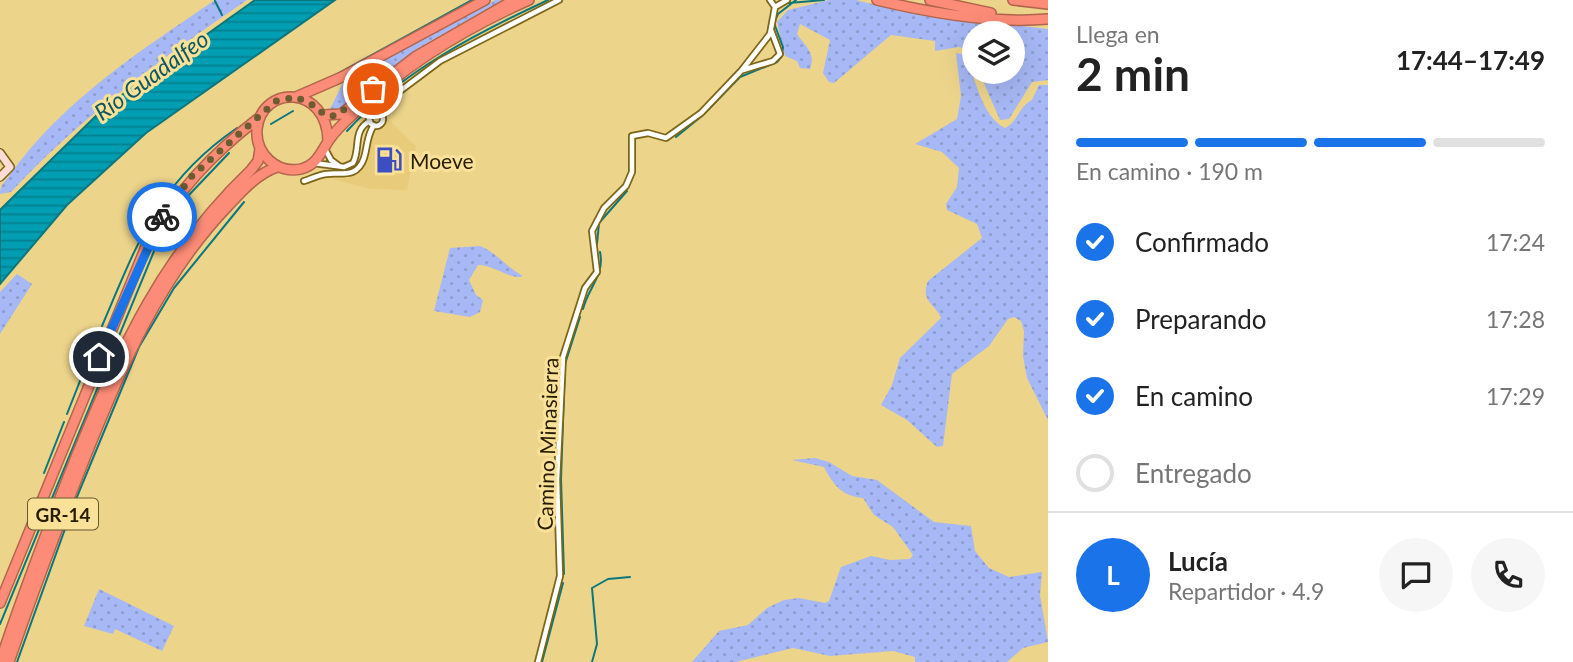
<!DOCTYPE html>
<html lang="es">
<head>
<meta charset="utf-8">
<style>
  :root { --surface:#fff; --page:#f6f6f6; --text:#222; --muted:#767676; --line:#e0e0e0; --accent:#1a73e8 }
  body { margin:0; font-family:Lato,sans-serif; background:var(--page); color:var(--text); height:100vh; display:flex; flex-direction:column; font-size:26px; white-space:nowrap }
  * { box-sizing:border-box; margin:0 }
  p { font-size:23px; color:var(--muted) }
  .icon { flex:none; width:38px; height:38px; fill:none; stroke:currentColor; stroke-width:2; stroke-linecap:round; stroke-linejoin:round }
  .map { position:relative; flex:1; overflow:hidden }
  .drawer { display:flex; flex-direction:column; background:var(--surface); width:525px }
  .drawer>* { flex:none }
  .controls { position:absolute; left:962px; top:21px; display:grid; gap:14px }
  .controls a { display:grid; place-items:center; width:63px; height:63px; border-radius:50%; background:var(--surface); box-shadow:0 7px 28px #0002; font-size:35px }
  .pin { position:absolute; display:grid; place-items:center; width:60px; height:60px; color:#fff; margin:-30px; border:4px solid #fff; border-radius:50%; box-shadow:0 2px 7px #0007 }
  .courier { position:absolute; display:grid; place-items:center; width:70px; height:70px; margin:-35px; border:5px solid #1a73e8; border-radius:50%; background:#fff; color:#222; box-shadow:0 2px 9px #0007 }
  .head em { font-style:normal; font-weight:700 }
  .head div { display:flex; flex-direction:column-reverse }
  .head { display:flex; align-items:center; justify-content:space-between; height:119px; padding:0 28px }
  h1 { font-size:46px; font-weight:700; line-height:52px }
  .bar { display:grid; grid-template-columns:repeat(4,1fr); gap:10px 7px; align-content:center; height:84px; padding:0 28px }
  .bar i { height:9px; border-radius:5px; background:var(--line) }
  .bar .on { background:var(--accent) }
  .bar p { grid-column:span 4 }
  .line { display:flex; align-items:center; gap:18px; padding:0 28px; border-top:2px solid var(--line) }
  .line div { flex:1 }
  .round { display:grid; place-items:center; flex:none; width:74px; height:74px; border-radius:37px; background:var(--page) }
  ol { padding:0 28px; list-style:none }
  li { display:flex; align-items:center; gap:21px; height:77px }
  li p { margin-inline-start:auto }
  li .icon { padding:7px; border-radius:50%; background:var(--accent); color:#fff; stroke-width:4 }
  li:last-child { color:var(--muted) }
  li i { width:38px; height:38px; border:4px solid var(--line); border-radius:50% }
  main { display:flex; flex:1; min-height:0 }
  .map>svg:first-child { display:block }
  .built { fill:#e8cc7b }
  .grass { fill:url(#grass-dots) }
  .water { fill:url(#water-rules); stroke:#0b777d; stroke-width:2 }
  .lines { fill:none; stroke-linecap:round; stroke-linejoin:round }
  .stream { stroke:#0b777d; stroke-width:2 }
  .street-casing { stroke:#7b6517; stroke-width:8 }
  .secondary-casing { stroke:#7b6517; stroke-width:10 }
  .highway-casing { stroke:#b1654d; stroke-width:12 }
  .street { stroke:#fff; stroke-width:4.5 }
  .secondary { stroke:#fedcd6; stroke-width:7 }
  .highway { stroke:#fc8c77; stroke-width:9 }
  .done { stroke:#6c5d31; stroke-width:7; stroke-dasharray:0 12.6 }
  .route { stroke:#1a73e8; stroke-width:9 }
  .labels { text-anchor:middle; dominant-baseline:central; stroke-width:6; stroke-linejoin:round; paint-order:stroke }
  .shield { fill:#fae198; stroke:#66582e; stroke-width:2 }
  .shield-label { font-size:19px; font-weight:bold; fill:#261d00 }
  .poi-label { font-size:21px; fill:#261d00; stroke:#fae198; text-anchor:start }
  .street-label { font-size:21px; fill:#261d00; stroke:#fae198 }
  .water-label { font-size:23px; font-style:italic; fill:#0f5762; stroke:#fae198 }
</style>
</head>
<body>
<main>
<div class="map">
<svg width="1048" height="662" viewBox="0 0 1048 662">
  <defs>
    <pattern id="grass-dots" width="8" height="8" patternUnits="userSpaceOnUse" patternTransform="scale(1.75)"><rect width="8" height="8" fill="#a6b8f5"/><path d="M2 2h.1M6 6h.1" fill="none" stroke="#8f9ed0" stroke-width="1.8" stroke-linecap="round"/></pattern>
    <pattern id="water-rules" width="6" height="5" patternUnits="userSpaceOnUse" patternTransform="scale(1.75)"><rect width="6" height="5" fill="#009eb3"/><path d="M0 2.5h6" fill="none" stroke="#02808f"/></pattern>
  </defs>
  <rect width="100%" height="100%" fill="#edd48b"/>
  <!-- built -->
  <path class="built" d="M 387,118 L 416,146 L 407,190 L 370,189 L 331,179 L 348,178 L 362,167 L 373,129 L 382,128 Z"/>
  <!-- grass -->
  <path class="grass" d="M 215,0 L 247,0 C 162,58 82,116 11,192 L 0,194 C 0,185 4,183 9,176 C 62,101 140,51 215,0 Z
    M 495,0 L 503,0 L 422,46 L 341,110 L 334,112 L 330,109 L 343,83 Z
    M 829,0 L 856,0 L 904,12 L 1048,29 L 1048,80 L 1032,82 L 1009,119 L 1000,120 L 979,72 L 1013,72 L 1013,33 L 975,33 L 975,61 L 969,50 L 959,47 L 935,51 L 935,41 L 891,35 L 834,83 L 829,82 L 823,73 L 830,40 L 800,24 L 797,34 C 806,47 816,53 810,69 L 800,68 L 797,61 L 785,56 L 777,22 L 788,10 Z
    M 956,53 L 965,55 C 976,78 981,116 1005,128 C 1018,122 1019,106 1032,100 L 1039,85 L 1048,85 L 1048,420 L 1027,378 L 1023,356 L 1024,331 L 1021,321 L 1014,317 L 1008,319 L 989,346 L 952,374 L 943,446 L 937,447 L 907,420 L 881,405 L 892,385 L 900,358 L 941,318 C 935,303 920,302 928,281 L 982,238 L 977,224 L 947,210 L 946,204 L 957,187 L 959,168 L 942,152 L 915,144 L 957,119 L 961,96 Z
    M 480,246 C 496,252 507,268 523,276 C 512,281 493,264 478,265 L 469,280 L 476,295 L 483,300 L 480,312 L 470,317 L 434,311 L 450,248 Z
    M 17,274 L 32,284 L 0,334 L 0,292 Z
    M 815,458 L 829,462 L 852,476 L 877,480 L 934,522 L 971,526 L 975,551 L 989,568 L 1009,577 L 1042,572 L 1040,595 L 1048,642 L 1023,648 L 1007,662 L 915,662 L 915,657 L 893,651 L 830,656 L 793,648 L 736,662 L 692,662 L 719,631 L 748,625 L 767,608 L 784,600 L 799,598 L 825,603 L 829,601 L 841,567 L 871,556 L 890,560 L 910,559 L 913,555 L 893,527 L 874,515 L 863,498 C 842,496 834,486 824,467 L 792,460 Z
    M 99,589 L 174,626 L 162,651 L 115,629 L 113,634 L 84,626 Z"/>
  <!-- water -->
  <path class="water" d="M 255,0 L 335,0 L 146,133 L 67,205 L 0,284 L 0,210 L 7,203 L 105,107 Z"/>
  <g class="lines">
    <!-- stream -->
    <path class="stream" d="M 215,1 L 222,15
      M 789,3 L 824,0
      M 332,77 L 472,0
      M 271,124 L 293,111
      M 347,131 C 401,72 477,33 548,0
      M 676,137 L 703,115 L 740,77 L 777,62 L 782,56 L 783,47 L 774,23 L 778,14 L 796,0
      M 327,162 L 327,160
      M 597,244 L 599,223 L 627,191
      M 583,309 C 588,288 605,275 600,252
      M 102,326 C 138,242 158,182 237,128
      M 67,414 L 97,338
      M 44,473 L 64,422
      M 564,574 L 561,479 L 565,364 L 580,317
      M 0,624 L 157,244 L 187,197 L 229,153
      M 17,662 L 74,504 L 139,347 L 174,288 L 244,202
      M 542,662 L 563,583
      M 592,662 L 597,644 L 592,588 L 608,579 L 630,577"/>
    <!-- street casing -->
    <g class="street-casing">
      <path id="street" d="M 770,0 L 775,7
        M 775,7 L 787,0
        M 743,70 L 773,61 L 780,54 L 771,30
        M369 119a7 7 0 1 1 14 0a7 7 0 1 1-14 0Z
        M 378,113 L 380,106 L 440,61 L 559,0
        M 325,149 L 331,160 L 339,166
        M 313,163 L 344,167 L 353,163 C 361,148 352,130 370,121
        M 304,181 C 311,179 318,175 326,174 C 341,172 357,179 364,158 C 368,146 366,137 374,125
        M 538,662 L 560,576 L 557,480 L 563,357 L 585,288 L 597,272 L 592,231 L 604,208 L 626,186 L 632,172 L 632,136 L 648,133 L 666,138 L 701,113 L 742,70 L 770,34 L 775,7"/>
    </g>
    <!-- secondary casing -->
    <g class="secondary-casing">
      <path id="secondary" d="M 0,153 L 10,167 L 0,177"/>
    </g>
    <!-- highway casing -->
    <g class="highway-casing">
      <path id="highway" d="M 877,0 C 931,13 992,24 1048,19
        M 930,0 L 991,13
        M 1013,0 L 1048,4
        M 296,97 L 342,77 L 485,0
        M 324,115 L 341,114 L 415,57 L 514,0
        M 328,141 C 327,85 262,84 257,129 C 255,154 277,174 301,169 C 317,165 321,152 329,140 C 337,128 349,118 359,109 C 407,64 468,27 529,0
        M 0,603 L 147,244 C 176,192 213,153 260,117
        M 0,662 C 23,593 49,525 76,457 C 121,347 163,254 251,170 L 258,161 L 260,149
        M 9,662 C 32,595 57,529 83,463 C 120,370 158,279 228,206 C 243,190 257,174 277,167"/>
    </g>
    <!-- street -->
    <use href="#street" class="street"/>
    <!-- secondary -->
    <use href="#secondary" class="secondary"/>
    <!-- highway -->
    <use href="#highway" class="highway"/>
  </g>
  <g class="lines">
    <!-- done -->
    <path class="done" d="M 162,217 L 192,176 L 276,101 L 296,97 L 317,107 L 324,115 L 335,116 L 373,89"/>
    <!-- route -->
    <path class="route" d="M 99,357 L 162,217"/>
  </g>
  <!-- icons -->
  <defs>
    <g id="fuel-bare" transform="scale(2.1)"><path d="M-5.5-6h7V0h2V4h1.3V-2.5L3-4.5l.8-.8L6-3V5H2.5V1h-1V6h-7ZM-4.2-4.7v3.2H.2V-4.7Z" fill="#3d4ec2" stroke="#fae198" stroke-width="2.5" paint-order="stroke"/></g>
  </defs>
  <g fill-rule="evenodd">
    <use href="#fuel-bare" x="389" y="160"/>
  </g>
  <g class="labels">
    <!-- shield labels -->
    <rect class="shield" x="28" y="498.5" width="70" height="31" rx="5"/>
    <g class="shield-label">
      <text x="63" y="514">GR-14</text>
    </g>
    <!-- poi labels -->
    <g class="poi-label">
      <text x="410" y="160">Moeve</text>
    </g>
    <!-- street labels -->
    <g class="street-label">
      <text transform="translate(547 444) rotate(-88)">Camino Minasierra</text>
    </g>
    <!-- water labels -->
    <g class="water-label">
      <text transform="translate(151 75) rotate(-36)">Río Guadalfeo</text>
    </g>
  </g>
</svg>
<div class="controls">
<a><svg class="icon" aria-label="layers" viewBox="0 0 24 24"><path d="M12 4l9 5-9 5-9-5zM3 14l9 5 9-5"/></svg></a>
</div>
<div class="pin" style="left:373px;top:89px;background:#ea580c"><svg class="icon" aria-label="bag" viewBox="0 0 24 24"><path d="M5 8h14l-1 12H6zM9 8a3 3 0 0 1 6 0"/></svg></div>
<div class="pin" style="left:99px;top:357px;background:#1f2937"><svg class="icon" aria-label="home" viewBox="0 0 24 24"><path d="M3 11l9-7 9 7M6 9v11h12V9"/></svg></div>
<div class="courier" style="left:162px;top:217px"><svg class="icon" aria-label="bike" viewBox="0 0 24 24"><circle cx="6" cy="16" r="4"/><circle cx="18" cy="16" r="4"/><path d="M6 16l4-8h5l3 8M10 8l3 8H6M13 5h3"/></svg></div>
</div>
<section class="drawer">
<div class="head"><div><h1>2 min</h1><p>Llega en</p></div><em>17:44–17:49</em></div>
<div class="bar"><i class="on"></i><i class="on"></i><i class="on"></i><i></i><p>En camino · 190 m</p></div>
<ol>
<li><svg class="icon" aria-label="check" viewBox="0 0 24 24"><path d="M5 12l5 5 9-10"/></svg>Confirmado<p>17:24</p></li>
<li><svg class="icon" aria-label="check" viewBox="0 0 24 24"><path d="M5 12l5 5 9-10"/></svg>Preparando<p>17:28</p></li>
<li><svg class="icon" aria-label="check" viewBox="0 0 24 24"><path d="M5 12l5 5 9-10"/></svg>En camino<p>17:29</p></li>
<li><i></i>Entregado</li>
</ol>
<div class="line" style="height:126px"><b class="round" style="background:var(--accent);color:#fff">L</b><div><b>Lucía</b><p>Repartidor · 4.9</p></div><a class="round"><svg class="icon" aria-label="chat" viewBox="0 0 24 24"><path d="M4 5h16v11H9l-5 4z"/></svg></a><a class="round"><svg class="icon" aria-label="phone" viewBox="0 0 24 24"><path d="M5 4h4l2 5-3 2q2 4 5 5l2-3 5 2v4C11 20 4 13 5 4z"/></svg></a></div>
</section>
</main>
</body>
</html>
